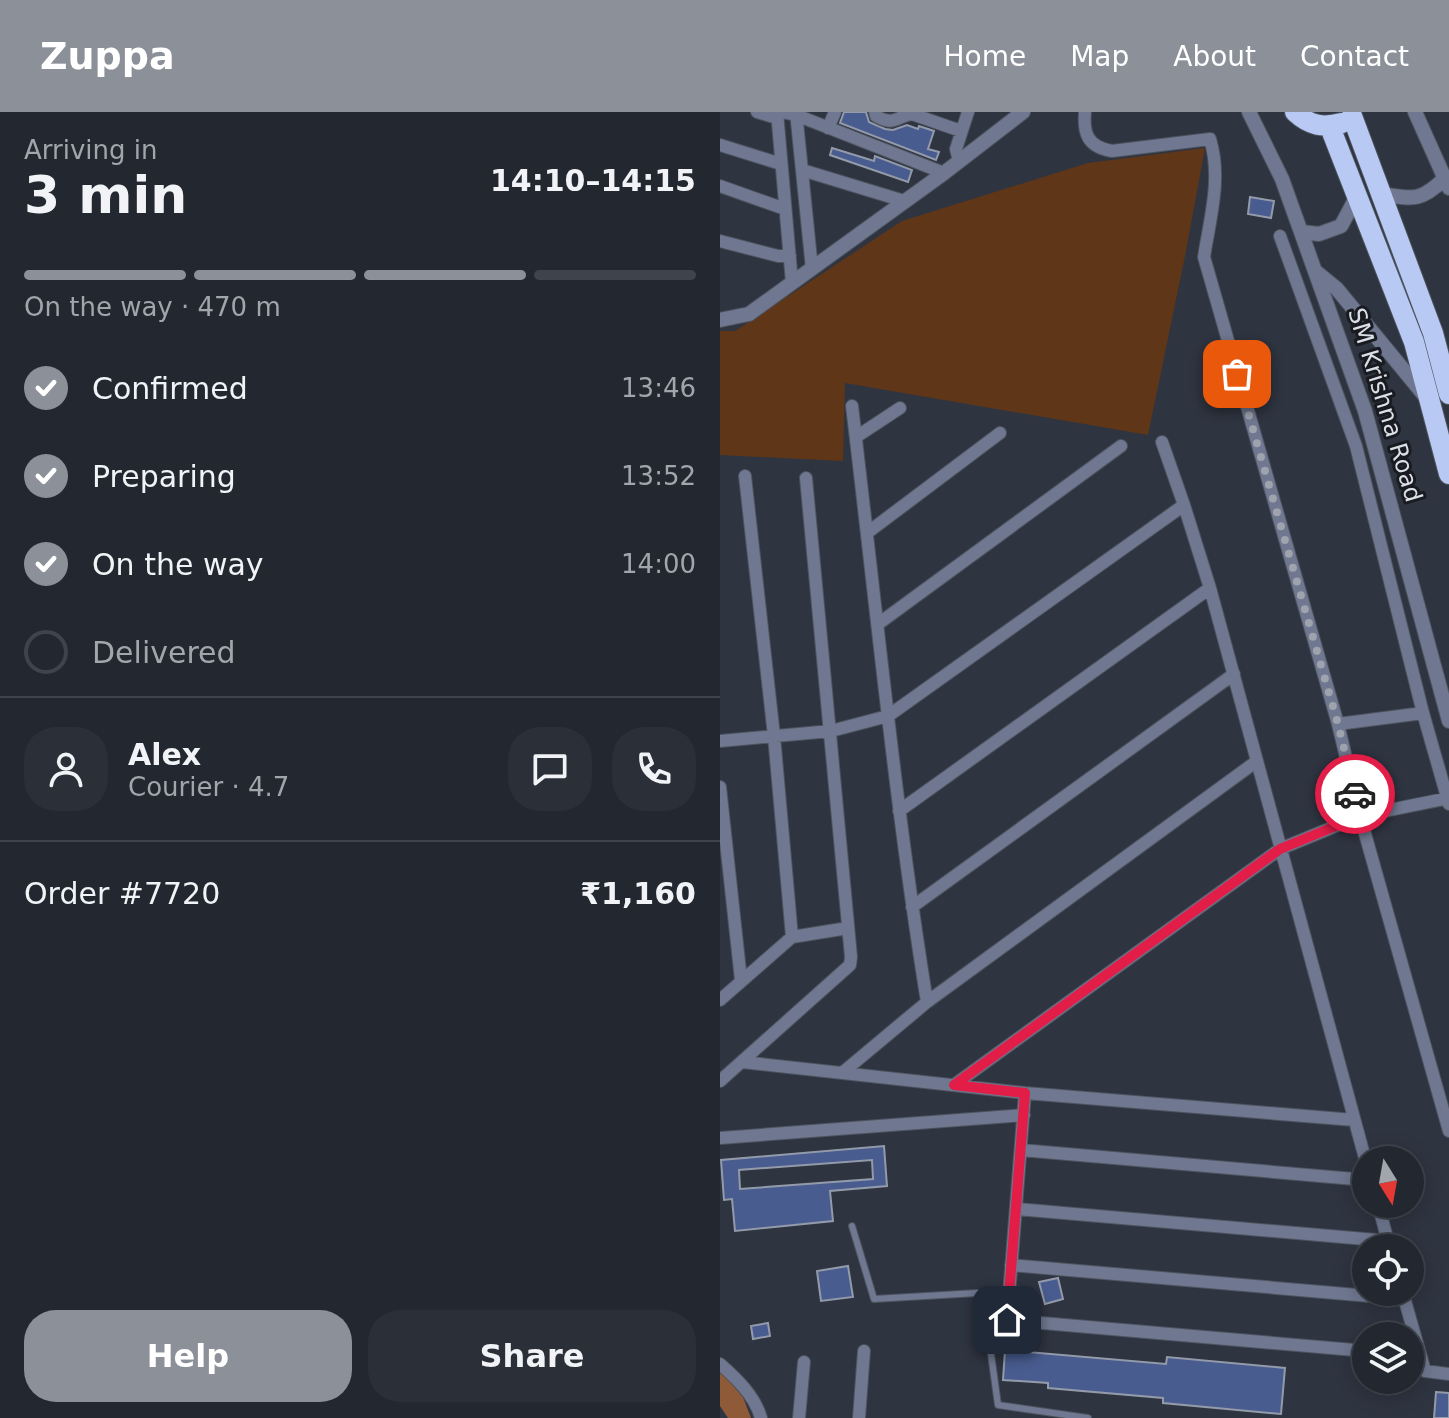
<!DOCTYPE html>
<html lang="en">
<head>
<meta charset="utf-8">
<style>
  :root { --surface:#222730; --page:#2a2f38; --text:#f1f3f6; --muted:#a2a5ab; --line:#3f444c; --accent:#8c9099 }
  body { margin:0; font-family:"DejaVu Sans",sans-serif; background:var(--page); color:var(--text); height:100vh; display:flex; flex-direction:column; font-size:30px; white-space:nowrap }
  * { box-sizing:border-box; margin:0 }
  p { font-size:26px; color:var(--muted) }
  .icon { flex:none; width:44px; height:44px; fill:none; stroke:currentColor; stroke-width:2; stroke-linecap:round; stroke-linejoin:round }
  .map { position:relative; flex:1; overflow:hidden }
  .panel { display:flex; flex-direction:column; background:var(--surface); width:720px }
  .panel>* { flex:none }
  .needle { width:52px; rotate:169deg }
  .fabs { position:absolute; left:632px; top:1034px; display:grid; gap:16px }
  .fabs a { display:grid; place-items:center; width:72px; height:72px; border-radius:50%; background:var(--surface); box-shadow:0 4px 20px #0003,0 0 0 2px var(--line); font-size:40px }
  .pin { position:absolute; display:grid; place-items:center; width:68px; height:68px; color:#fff; margin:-34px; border-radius:16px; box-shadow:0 4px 12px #0006 }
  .courier { position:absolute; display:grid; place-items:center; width:80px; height:80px; margin:-40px; border:6px solid #e11d48; border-radius:50%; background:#fff; color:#222; box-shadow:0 2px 10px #0007 }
  .head em { font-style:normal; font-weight:800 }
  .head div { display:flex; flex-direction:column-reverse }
  .head { display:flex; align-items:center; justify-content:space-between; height:136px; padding:0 24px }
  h1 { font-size:52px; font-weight:800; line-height:60px }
  .bar { display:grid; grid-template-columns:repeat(4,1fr); gap:12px 8px; align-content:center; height:96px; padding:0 24px }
  .bar i { height:10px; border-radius:6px; background:var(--line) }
  .bar .current { background:var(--accent) }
  .bar p { grid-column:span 4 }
  .line { display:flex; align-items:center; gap:20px; padding:0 24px; border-top:2px solid var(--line) }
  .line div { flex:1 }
  .round { display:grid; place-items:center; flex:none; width:84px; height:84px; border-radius:32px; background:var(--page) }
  ol { padding:0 24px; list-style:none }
  li { display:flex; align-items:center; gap:24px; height:88px }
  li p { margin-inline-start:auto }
  li .icon { padding:8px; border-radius:50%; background:var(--accent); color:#fff; stroke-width:4 }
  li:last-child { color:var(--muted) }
  li i { width:44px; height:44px; border:4px solid var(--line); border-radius:50% }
  .button { display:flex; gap:16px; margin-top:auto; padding:16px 24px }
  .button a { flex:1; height:92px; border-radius:32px; background:var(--accent); color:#fff; font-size:32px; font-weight:800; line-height:92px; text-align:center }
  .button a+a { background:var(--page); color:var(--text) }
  header { display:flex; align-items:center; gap:48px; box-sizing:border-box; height:112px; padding:0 40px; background:var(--accent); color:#fff }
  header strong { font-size:38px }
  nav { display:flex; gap:44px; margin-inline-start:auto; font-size:28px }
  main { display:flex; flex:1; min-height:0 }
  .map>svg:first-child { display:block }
  .green { fill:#603619 }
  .water { fill:#8f5a38 }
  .building { fill:#495c8f; stroke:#939aa9; stroke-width:2; fill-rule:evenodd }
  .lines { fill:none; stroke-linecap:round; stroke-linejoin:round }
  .service-casing { stroke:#4d535e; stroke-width:8 }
  .minor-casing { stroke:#4d535e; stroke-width:14 }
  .tertiary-casing { stroke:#4d535e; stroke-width:16 }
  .trunk-casing { stroke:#4d535e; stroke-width:22 }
  .service { stroke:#6f7890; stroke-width:6 }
  .minor { stroke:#6f7890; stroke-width:12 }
  .tertiary { stroke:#6f7890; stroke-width:14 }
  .trunk { stroke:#b8caf4; stroke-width:20 }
  .done { stroke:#9ea3ad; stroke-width:8; stroke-dasharray:0 14.4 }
  .route { stroke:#e11d48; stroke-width:10 }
  .labels { text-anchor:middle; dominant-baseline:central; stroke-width:6; stroke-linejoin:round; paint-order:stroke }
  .street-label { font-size:24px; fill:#dbdfe7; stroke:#191b21 }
</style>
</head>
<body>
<header>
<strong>Zuppa</strong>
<nav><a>Home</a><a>Map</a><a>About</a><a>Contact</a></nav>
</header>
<main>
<section class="panel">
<div class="head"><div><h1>3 min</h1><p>Arriving in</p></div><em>14:10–14:15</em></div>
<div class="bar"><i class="current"></i><i class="current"></i><i class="current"></i><i></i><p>On the way · 470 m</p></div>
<ol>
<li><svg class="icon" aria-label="check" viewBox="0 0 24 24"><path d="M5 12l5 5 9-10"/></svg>Confirmed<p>13:46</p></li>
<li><svg class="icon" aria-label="check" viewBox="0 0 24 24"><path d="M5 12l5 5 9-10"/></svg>Preparing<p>13:52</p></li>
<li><svg class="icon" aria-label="check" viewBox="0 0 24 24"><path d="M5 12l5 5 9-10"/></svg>On the way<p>14:00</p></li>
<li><i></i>Delivered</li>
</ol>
<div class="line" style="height:144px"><a class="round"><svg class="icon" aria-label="person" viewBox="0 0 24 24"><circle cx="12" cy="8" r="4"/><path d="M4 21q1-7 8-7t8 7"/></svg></a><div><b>Alex</b><p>Courier · 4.7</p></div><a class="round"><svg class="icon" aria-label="chat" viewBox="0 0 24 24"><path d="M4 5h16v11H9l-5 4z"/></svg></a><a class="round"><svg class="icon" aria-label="phone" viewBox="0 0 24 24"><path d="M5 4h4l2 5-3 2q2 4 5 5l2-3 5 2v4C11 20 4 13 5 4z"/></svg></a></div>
<div class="line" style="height:104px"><div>Order #7720</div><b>₹1,160</b></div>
<div class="button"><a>Help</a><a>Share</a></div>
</section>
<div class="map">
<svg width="729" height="1306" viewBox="0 0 729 1306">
  <rect width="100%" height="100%" fill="#2e3440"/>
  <!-- green -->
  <path class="green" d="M 485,36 L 465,144 L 428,323 L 125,271 L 123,349 L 0,343 L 0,219 L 15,219 L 182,109 L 368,51 Z"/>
  <!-- water -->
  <path class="water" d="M 0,1258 L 23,1285 L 31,1306 L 8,1306 L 0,1294 Z"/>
  <!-- building -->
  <path class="building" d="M 124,0 L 146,0 L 149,10 L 165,17 L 173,18 L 187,13 L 198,17 L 199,14 L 214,19 L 208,37 L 219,40 L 216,48 L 120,11 Z
    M 112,36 L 154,49 L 155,44 L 192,58 L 188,70 L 110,43 Z
    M 530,85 L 554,89 L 551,106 L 528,102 Z
    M 164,1034 L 167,1074 L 110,1079 L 113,1109 L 15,1119 L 12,1087 L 4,1088 L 1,1048 ZM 152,1048 L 153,1067 L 20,1077 L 19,1058 Z
    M 128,1154 L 133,1185 L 101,1189 L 97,1159 Z
    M 338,1166 L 343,1187 L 325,1192 L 319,1170 Z
    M 48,1211 L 50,1224 L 33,1227 L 31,1214 Z
    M 285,1238 L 446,1252 L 447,1245 L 565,1256 L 561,1302 L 443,1291 L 443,1286 L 328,1276 L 328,1271 L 283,1268 Z
    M 716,1280 L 729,1281 L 729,1306 L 714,1306 Z"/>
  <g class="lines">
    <!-- service casing -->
    <g class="service-casing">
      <path id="service" d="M 132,1114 L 154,1187 L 257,1181 L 263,1184 L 278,1293 L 368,1306"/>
    </g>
    <!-- minor casing -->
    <g class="minor-casing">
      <path id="minor" d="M 37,0 L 57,6
        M 57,0 L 72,171
        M 62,0 L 76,3 L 224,61
        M 76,0 L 92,157
        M 155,0 L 156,4 C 174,15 177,4 192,2 L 241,19
        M 365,0 C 363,22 368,35 392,39 L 490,27 C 502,66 490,106 484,145 L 618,612 L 640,704 L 729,1019
        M 108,16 L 115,0
        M 0,33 L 61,52
        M 239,49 L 236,37 L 248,0
        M 82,58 L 184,89
        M 0,74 L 65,97
        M 560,124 L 636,334 L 703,601 L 729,692
        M 0,129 L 58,144 L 70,144
        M 132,294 C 156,493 175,692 207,890
        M 136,325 L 180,296
        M 442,330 L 464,393 L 490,476 L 646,1050
        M 25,364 L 54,624 L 72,825
        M 147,421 L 280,321
        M 158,512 L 401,334
        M 618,612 L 703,601
        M 0,629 L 111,619 L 168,604 L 464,393
        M 0,675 L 21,868
        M 179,699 L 490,476
        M 192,795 L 514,562
        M 0,888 L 72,825 L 128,816
        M 22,950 L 305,981 L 634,1008
        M 122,961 L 207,890 L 537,649
        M 0,969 L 130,853 L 131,845 L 86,366
        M 234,973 L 560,737 L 640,704 L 729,686
        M 305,981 L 287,1208 L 646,1239
        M 0,1026 L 304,1003
        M 301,1038 L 646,1068
        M 658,1092 L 669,1133
        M 297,1097 L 668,1129
        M 291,1153 L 684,1187
        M 683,1182 L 705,1259 L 729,1262
        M 0,1252 C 16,1266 35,1284 41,1306
        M 79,1306 L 84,1250
        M 139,1306 L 144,1239"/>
    </g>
    <!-- tertiary casing -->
    <g class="tertiary-casing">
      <path id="tertiary" d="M 529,0 L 562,67 L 645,299 L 729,609
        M 695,0 L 729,76
        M 662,82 C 693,87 701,90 725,66
        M 581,120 L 599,122 L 621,114 L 637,84
        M 595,159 L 617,177 L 705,284
        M 0,208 L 29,202 L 224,61 L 303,0"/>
    </g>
    <!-- trunk casing -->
    <g class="trunk-casing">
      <path id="trunk" d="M 575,0 C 590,14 603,16 622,11
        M 632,4 L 713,221 L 729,282
        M 610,15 L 694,230 L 729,362"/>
    </g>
    <!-- service -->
    <use href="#service" class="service"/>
    <!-- minor -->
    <use href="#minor" class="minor"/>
    <!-- tertiary -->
    <use href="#tertiary" class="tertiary"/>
    <!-- trunk -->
    <use href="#trunk" class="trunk"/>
  </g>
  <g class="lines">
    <!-- done -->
    <path class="done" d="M 517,262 L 618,612 L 635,682"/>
    <!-- route -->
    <path class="route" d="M 287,1208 L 305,981 L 234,973 L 560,737 L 640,704 L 635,682"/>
  </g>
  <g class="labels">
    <!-- street labels -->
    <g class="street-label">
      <text transform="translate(665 293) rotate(73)">SM Krishna Road</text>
    </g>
  </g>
</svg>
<div class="fabs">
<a><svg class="needle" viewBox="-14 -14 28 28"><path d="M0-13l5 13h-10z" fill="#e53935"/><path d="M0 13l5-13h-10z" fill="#a2a5ab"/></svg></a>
<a><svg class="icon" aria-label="locate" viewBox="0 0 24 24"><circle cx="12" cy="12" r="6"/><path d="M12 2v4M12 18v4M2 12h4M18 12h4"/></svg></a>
<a><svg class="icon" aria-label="layers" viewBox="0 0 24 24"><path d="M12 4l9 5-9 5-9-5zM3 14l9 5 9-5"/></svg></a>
</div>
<div class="pin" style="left:517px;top:262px;background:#ea580c"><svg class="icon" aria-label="bag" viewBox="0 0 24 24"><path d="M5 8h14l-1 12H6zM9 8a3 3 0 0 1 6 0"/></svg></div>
<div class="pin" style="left:287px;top:1208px;background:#1f2937"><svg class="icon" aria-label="home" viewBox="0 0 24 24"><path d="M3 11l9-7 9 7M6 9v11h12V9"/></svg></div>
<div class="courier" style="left:635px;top:682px"><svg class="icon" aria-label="car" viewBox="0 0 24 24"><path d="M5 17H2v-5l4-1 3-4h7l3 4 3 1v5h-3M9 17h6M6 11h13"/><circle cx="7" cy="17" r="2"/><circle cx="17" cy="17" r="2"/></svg></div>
</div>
</main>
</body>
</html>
